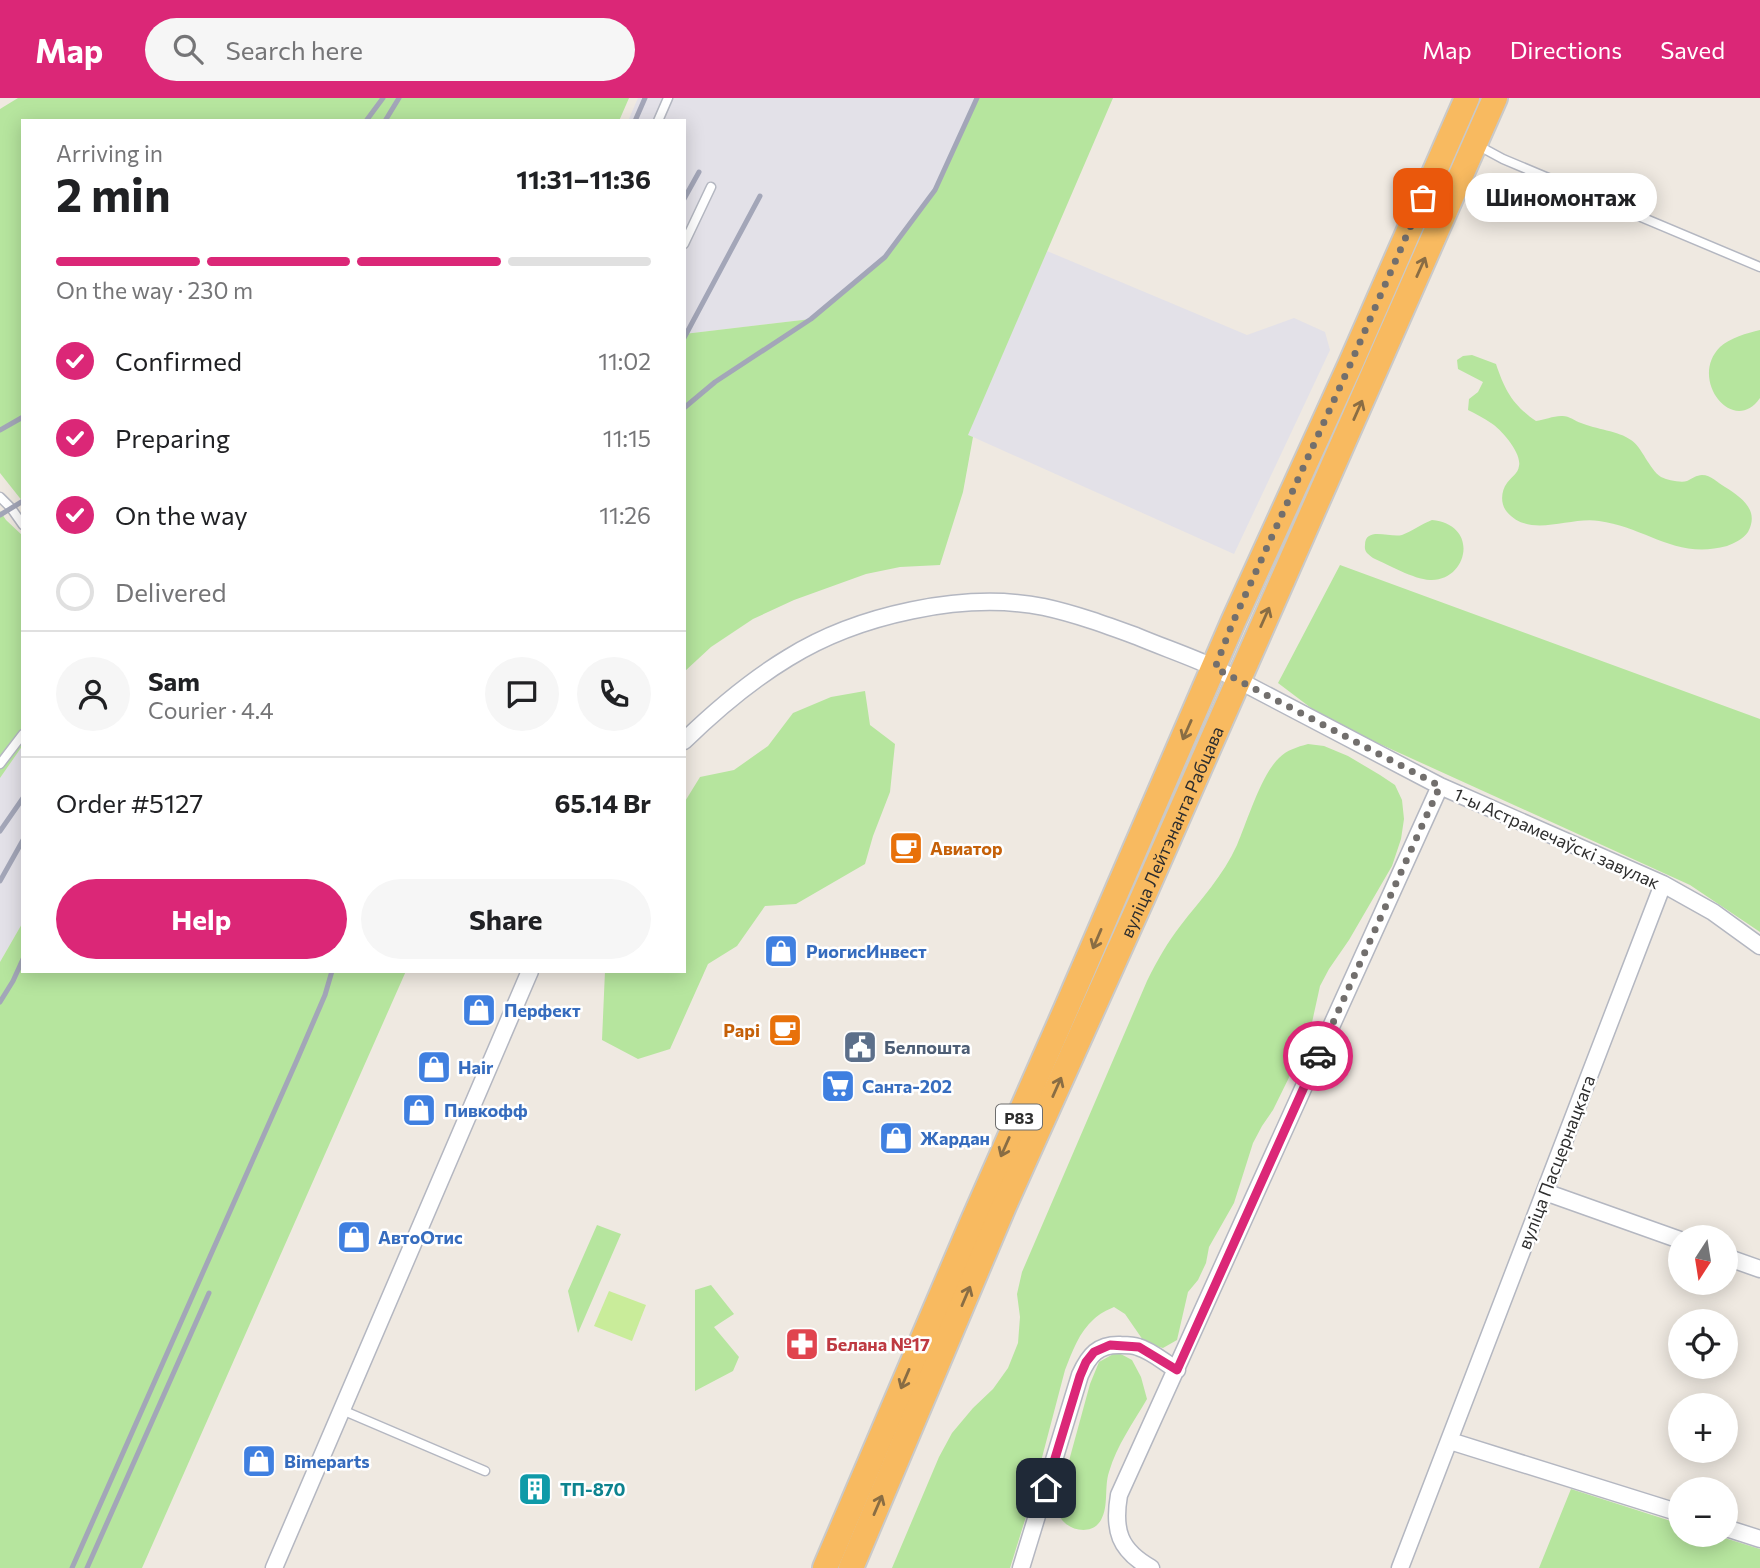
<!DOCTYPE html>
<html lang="en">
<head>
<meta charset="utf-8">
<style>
  :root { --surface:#fff; --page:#f6f6f6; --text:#202124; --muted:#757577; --line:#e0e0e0; --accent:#db2777 }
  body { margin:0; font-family:Commissioner,sans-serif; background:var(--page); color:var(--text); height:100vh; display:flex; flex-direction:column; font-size:26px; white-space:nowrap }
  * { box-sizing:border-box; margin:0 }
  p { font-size:23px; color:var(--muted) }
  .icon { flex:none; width:38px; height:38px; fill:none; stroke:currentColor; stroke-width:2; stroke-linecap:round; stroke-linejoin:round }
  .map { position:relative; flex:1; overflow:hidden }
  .panel { position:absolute; left:21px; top:21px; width:665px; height:854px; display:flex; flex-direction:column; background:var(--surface); border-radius:0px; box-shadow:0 4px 18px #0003 }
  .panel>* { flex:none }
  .needle { width:46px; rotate:192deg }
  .fabs { position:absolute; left:1668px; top:1127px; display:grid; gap:14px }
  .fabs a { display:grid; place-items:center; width:70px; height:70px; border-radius:50%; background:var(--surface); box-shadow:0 4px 18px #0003; font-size:35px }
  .pin { position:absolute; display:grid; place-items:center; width:60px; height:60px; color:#fff; margin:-30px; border-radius:14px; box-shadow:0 4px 10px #0006 }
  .courier { position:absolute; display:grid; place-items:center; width:70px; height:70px; margin:-35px; border:5px solid #db2777; border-radius:50%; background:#fff; color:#222; box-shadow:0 2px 9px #0007 }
  .bubble { position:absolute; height:49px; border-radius:24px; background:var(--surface); box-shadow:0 4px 18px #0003; font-size:23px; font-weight:700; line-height:49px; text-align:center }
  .head em { font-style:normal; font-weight:700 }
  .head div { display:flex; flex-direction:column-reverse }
  .head { display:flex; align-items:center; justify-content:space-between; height:119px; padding:0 35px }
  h1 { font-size:46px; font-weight:700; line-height:52px }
  .bar { display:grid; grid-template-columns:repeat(4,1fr); gap:10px 7px; align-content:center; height:84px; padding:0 35px }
  .bar i { height:9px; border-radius:5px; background:var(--line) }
  .bar .active { background:var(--accent) }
  .bar p { grid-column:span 4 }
  .line { display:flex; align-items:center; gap:18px; padding:0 35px; border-top:2px solid var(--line) }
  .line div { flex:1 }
  .round { display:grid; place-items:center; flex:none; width:74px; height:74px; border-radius:37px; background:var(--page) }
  ol { padding:0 35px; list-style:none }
  li { display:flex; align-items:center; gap:21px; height:77px }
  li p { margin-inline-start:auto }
  li .icon { padding:7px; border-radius:50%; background:var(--accent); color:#fff; stroke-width:4 }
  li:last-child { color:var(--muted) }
  li i { width:38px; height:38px; border:4px solid var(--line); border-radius:50% }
  .cta { display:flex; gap:14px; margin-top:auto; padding:14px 35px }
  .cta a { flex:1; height:80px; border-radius:42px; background:var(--accent); color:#fff; font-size:28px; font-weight:700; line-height:80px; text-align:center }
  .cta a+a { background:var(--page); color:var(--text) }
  header { display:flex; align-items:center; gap:42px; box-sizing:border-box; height:98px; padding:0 35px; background:var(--accent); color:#fff }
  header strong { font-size:33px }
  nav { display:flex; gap:38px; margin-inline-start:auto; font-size:24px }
  .search { width:490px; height:63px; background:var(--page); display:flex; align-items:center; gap:18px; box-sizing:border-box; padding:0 24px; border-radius:38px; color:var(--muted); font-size:26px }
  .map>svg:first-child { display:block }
  .industrial { fill:#e3e1e8 }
  .green { fill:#b6e59e }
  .pitch { fill:#c9ec9a }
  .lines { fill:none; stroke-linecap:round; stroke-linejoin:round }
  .service-casing { stroke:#b4b7c1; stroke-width:11 }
  .minor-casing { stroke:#b4b7c1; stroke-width:19 }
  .trunk-casing { stroke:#c9c9c9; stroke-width:28 }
  .service { stroke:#fff; stroke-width:8 }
  .minor { stroke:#fff; stroke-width:16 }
  .trunk { stroke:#f8ba60; stroke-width:24 }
  .rail { stroke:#a3a6b8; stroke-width:5 }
  .oneway { stroke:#896d44 }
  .done { stroke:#726f6d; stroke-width:7; stroke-dasharray:0 12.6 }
  .route { stroke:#db2777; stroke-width:9 }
  .labels { text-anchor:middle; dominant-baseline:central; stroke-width:5; stroke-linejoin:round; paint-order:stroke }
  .shield { fill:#fff; stroke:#6d6d6d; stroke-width:2 }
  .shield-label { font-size:16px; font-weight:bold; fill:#2e2e2e }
  .street-label { font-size:18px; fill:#2e2e2e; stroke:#fff }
  .food-label { font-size:18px; font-weight:bold; fill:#c56008; stroke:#fff; text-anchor:start }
  .shop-label { font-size:18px; font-weight:bold; fill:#366cbe; stroke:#fff; text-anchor:start }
  .service-label { font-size:18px; font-weight:bold; fill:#4e5e75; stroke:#fff; text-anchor:start }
  .health-label { font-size:18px; font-weight:bold; fill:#be3a42; stroke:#fff; text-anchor:start }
  .culture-label { font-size:18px; font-weight:bold; fill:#0d838f; stroke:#fff; text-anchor:start }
</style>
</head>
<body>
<header>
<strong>Map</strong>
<div class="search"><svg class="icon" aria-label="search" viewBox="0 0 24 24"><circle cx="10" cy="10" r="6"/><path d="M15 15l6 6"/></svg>Search here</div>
<nav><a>Map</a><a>Directions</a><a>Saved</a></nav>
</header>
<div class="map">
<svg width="1760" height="1470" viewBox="0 0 1760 1470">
  <rect width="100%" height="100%" fill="#efe9e1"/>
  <!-- industrial -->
  <path class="industrial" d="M 638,0 L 977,0 L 935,92 L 885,159 L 811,221 L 684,236 L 684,23 L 628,23 Z
    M 1047,153 L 1247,237 L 1294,220 L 1325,234 L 1330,252 L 1234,456 L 973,339 L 967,338 Z
    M 23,647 L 23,824 L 0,864 L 0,680 Z"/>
  <!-- green -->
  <path class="green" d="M 18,0 L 629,0 L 619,23 L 23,23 L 23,404 L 0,375 L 0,11 Z
    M 977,0 L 1113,0 L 968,337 L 973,339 L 963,394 L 940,467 L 900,469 L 866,476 L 794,502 L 753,521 L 711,549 L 684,574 L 684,236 L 811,221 L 885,159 L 935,92 Z
    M 1760,232 L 1760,300 C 1733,339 1688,281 1720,249 C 1730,240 1747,235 1760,232 Z
    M 1472,257 L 1496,266 C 1505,293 1513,307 1536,323 C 1544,322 1553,318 1561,318 C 1568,317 1575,323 1581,325 C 1595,331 1619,333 1631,342 C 1642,349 1649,371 1661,379 C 1667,382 1681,385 1687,383 C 1691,381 1697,377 1702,377 C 1711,377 1718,385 1725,389 C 1741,399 1760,412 1748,434 C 1743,441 1735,445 1727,448 C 1675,462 1646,429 1599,423 C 1570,418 1530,441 1507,414 C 1500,406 1501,393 1507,385 C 1511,379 1518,376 1519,368 C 1522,355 1501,331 1491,325 C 1484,320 1476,316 1468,312 L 1469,301 L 1478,294 L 1483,284 L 1458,271 L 1457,262 L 1463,258 Z
    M 0,413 L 6,422 L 23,438 L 23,647 L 0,680 Z
    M 1432,422 C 1481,427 1467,484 1430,482 C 1413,481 1389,467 1373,460 C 1368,456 1364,454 1365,447 C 1365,428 1390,440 1402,437 C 1413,433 1421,426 1432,422 Z
    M 1340,467 L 1760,621 L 1760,834 L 1690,787 L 1327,622 L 1278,585 Z
    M 865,593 L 870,627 L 895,646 L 890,694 L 873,738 L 865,766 L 796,806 L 765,808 L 737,848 L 708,866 L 670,951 L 638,961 L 602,942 L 605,873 L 684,873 L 684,705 L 700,679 L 734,672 L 768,648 L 793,615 L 831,599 Z
    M 1308,646 L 1324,648 L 1348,658 L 1380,677 L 1395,687 L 1402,702 L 1404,721 L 1401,741 L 1392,768 L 1349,842 L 1329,871 L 1320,888 L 1311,929 L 1303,951 L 1273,1012 L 1262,1028 L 1253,1045 L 1234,1105 L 1209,1149 L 1206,1165 L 1198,1182 L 1188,1194 L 1177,1242 L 1163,1250 L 1145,1245 L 1125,1216 L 1114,1209 C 1107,1212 1099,1216 1094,1221 C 1079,1234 1072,1254 1065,1272 L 1029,1409 L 1010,1470 L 892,1470 L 939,1359 L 952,1335 L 973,1310 L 993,1291 L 1008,1270 L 1018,1245 L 1020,1219 L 1017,1196 L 1022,1174 L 1147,883 C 1157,863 1167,845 1181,827 C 1201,801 1223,778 1237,747 C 1247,724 1261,677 1279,660 C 1287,652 1297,649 1308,646 Z
    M 23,824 L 23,873 L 406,873 L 142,1470 L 0,1470 L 0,864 Z
    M 597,1127 L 621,1136 L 578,1235 L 568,1193 Z
    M 711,1187 L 734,1216 L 714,1229 L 739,1259 L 733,1273 L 695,1293 L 695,1192 Z
    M 1117,1254 L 1132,1262 L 1141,1279 L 1147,1301 C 1133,1325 1117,1347 1109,1374 C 1104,1389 1109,1408 1101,1422 C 1092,1438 1068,1433 1060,1419 C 1058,1414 1058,1408 1058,1403 L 1090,1286 L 1099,1264 Z
    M 1571,1391 L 1680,1426 L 1680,1437 L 1715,1437 L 1760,1451 L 1760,1470 L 1539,1470 Z"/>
  <!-- pitch -->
  <path class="pitch" d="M 609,1193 L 646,1207 L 632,1243 L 594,1228 Z"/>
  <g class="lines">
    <!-- service casing -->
    <g class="service-casing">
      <path id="service" d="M 658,23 L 668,0
        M 1479,48 L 1503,61 L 1760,169
        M 684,146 L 711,89
        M 0,399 L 11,410 L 23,427
        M 0,666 L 23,636
        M 342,1312 L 485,1373"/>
    </g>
    <!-- minor casing -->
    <g class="minor-casing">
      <path id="minor" d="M 684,643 C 716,612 750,583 788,560 C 857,517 964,493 1044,509 C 1076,516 1106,527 1136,538 C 1162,549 1189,558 1215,570 L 1440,688 L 1663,786 L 1713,814 L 1760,848
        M 1545,1094 L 1680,1142
        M 1726,1159 L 1760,1171
        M 1450,1343 L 1680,1415
        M 1726,1430 L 1760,1441
        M 274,1470 L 530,873
        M 1021,1470 L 1080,1277 C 1089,1257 1098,1246 1121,1247 C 1127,1247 1133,1247 1138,1249 C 1152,1253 1165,1265 1177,1272
        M 1151,1470 C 1119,1452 1113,1432 1119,1397 L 1440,688
        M 1400,1470 L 1663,786"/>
    </g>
    <!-- trunk casing -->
    <g class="trunk-casing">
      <g id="trunk">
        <path d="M 825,1470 L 972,1125 L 1066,911 L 1233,524 L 1350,267 L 1467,0"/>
        <path id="s1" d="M 851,1470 L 1004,1108 L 1143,799 L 1495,0"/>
      </g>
    </g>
    <!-- service -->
    <use href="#service" class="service"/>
    <!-- minor -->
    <use href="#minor" class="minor"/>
    <!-- trunk -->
    <use href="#trunk" class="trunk"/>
    <!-- rail -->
    <path class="rail" d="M 366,23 L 383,0
      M 385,23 L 399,0
      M 635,23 L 645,0
      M 684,101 L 699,74
      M 684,240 L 760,98
      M 684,310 L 715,284 L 811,221 L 885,159 L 935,92 L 977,0
      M 0,332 L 23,319
      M 0,417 L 23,403
      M 0,733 L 23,700
      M 0,783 L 23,742
      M 0,904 L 13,883 L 23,861
      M 72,1470 L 297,962 L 325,897 L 332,873
      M 87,1470 L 209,1195"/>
  </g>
  <!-- one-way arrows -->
  <defs><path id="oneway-shaft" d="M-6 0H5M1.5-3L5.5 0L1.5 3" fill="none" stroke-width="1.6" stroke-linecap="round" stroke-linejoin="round" transform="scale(1.75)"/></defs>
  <g class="oneway">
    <use href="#oneway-shaft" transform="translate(1421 169) rotate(-66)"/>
    <use href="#oneway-shaft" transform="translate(1358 312) rotate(-66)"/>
    <use href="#oneway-shaft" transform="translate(1265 519) rotate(-66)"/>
    <use href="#oneway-shaft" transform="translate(1187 632) rotate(114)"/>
    <use href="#oneway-shaft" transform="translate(1097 841) rotate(113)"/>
    <use href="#oneway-shaft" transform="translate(1057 989) rotate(-66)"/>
    <use href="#oneway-shaft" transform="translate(1005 1049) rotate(114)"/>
    <use href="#oneway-shaft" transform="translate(966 1198) rotate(-67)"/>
    <use href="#oneway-shaft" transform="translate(905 1281) rotate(113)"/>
    <use href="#oneway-shaft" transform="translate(878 1407) rotate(-67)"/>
  </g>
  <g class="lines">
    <!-- done -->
    <path class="done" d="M 1318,958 L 1440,688 L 1215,570 L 1233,524 L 1350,267 L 1423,100"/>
    <!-- route -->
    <path class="route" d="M 1046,1390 L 1080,1278 L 1086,1264 L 1094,1254 L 1110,1247 L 1139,1249 L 1177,1272 L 1318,958"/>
  </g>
  <!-- icons -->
  <defs>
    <g id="cafe-square" transform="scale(1.75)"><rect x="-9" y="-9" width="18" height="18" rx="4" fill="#e8710a" stroke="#fff"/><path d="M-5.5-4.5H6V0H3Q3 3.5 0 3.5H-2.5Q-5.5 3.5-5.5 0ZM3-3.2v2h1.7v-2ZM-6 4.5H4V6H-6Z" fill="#fff"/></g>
    <g id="shop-square" transform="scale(1.75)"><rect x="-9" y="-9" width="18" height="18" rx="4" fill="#3f7fe0" stroke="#fff"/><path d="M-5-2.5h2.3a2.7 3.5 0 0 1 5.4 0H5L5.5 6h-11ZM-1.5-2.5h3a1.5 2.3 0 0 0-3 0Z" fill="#fff"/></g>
    <g id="civic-square" transform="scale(1.75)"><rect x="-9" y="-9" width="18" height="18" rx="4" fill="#5c6f8a" stroke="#fff"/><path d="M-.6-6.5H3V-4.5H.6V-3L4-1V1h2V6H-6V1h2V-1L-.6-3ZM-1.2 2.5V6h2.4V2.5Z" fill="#fff"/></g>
    <g id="supermarket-square" transform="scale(1.75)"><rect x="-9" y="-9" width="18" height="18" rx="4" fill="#3f7fe0" stroke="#fff"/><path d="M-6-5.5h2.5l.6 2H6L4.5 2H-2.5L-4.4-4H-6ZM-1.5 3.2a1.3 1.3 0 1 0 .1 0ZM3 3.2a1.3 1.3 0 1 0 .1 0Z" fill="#fff"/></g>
    <g id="pharmacy-square" transform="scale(1.75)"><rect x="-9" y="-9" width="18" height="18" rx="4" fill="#e0444e" stroke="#fff"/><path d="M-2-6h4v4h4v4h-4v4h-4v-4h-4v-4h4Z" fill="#fff"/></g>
    <g id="building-square" transform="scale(1.75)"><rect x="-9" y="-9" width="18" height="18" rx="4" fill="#0f9aa8" stroke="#fff"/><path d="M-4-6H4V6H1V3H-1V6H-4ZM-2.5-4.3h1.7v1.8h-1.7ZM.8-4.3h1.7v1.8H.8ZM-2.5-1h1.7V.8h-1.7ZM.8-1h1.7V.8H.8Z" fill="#fff"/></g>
  </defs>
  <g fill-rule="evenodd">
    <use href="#cafe-square" x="906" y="750"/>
    <use href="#shop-square" x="781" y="853"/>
    <use href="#shop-square" x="479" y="912"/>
    <use href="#cafe-square" x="785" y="932"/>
    <use href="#civic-square" x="860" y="949"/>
    <use href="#shop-square" x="434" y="969"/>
    <use href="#supermarket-square" x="838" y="988"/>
    <use href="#shop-square" x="419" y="1012"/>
    <use href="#shop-square" x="896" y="1040"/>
    <use href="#shop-square" x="354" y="1139"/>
    <use href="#pharmacy-square" x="802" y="1246"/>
    <use href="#shop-square" x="259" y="1363"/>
    <use href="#building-square" x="535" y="1391"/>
  </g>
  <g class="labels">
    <!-- shield labels -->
    <rect class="shield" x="996" y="1006.5" width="46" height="25" rx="5"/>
    <g class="shield-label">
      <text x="1019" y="1019">Р83</text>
    </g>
    <!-- street labels -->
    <g class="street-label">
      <text stroke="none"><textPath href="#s1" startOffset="803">вуліца Лейтэнанта Рабцава</textPath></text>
      <text transform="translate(1557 740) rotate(24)">1-ы Астрамечаўскі завулак</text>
      <text transform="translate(1556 1064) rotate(-69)">вуліца Пасцернацкага</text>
    </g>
    <!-- food labels -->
    <g class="food-label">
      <text x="930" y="750">Авиатор</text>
      <text x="760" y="932" text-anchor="end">Papi</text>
    </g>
    <!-- shop labels -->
    <g class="shop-label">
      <text x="806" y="853">РиогисИнвест</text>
      <text x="504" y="912">Перфект</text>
      <text x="458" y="969">Hair</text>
      <text x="862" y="988">Санта-202</text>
      <text x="444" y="1012">Пивкофф</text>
      <text x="920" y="1040">Жардан</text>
      <text x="378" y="1139">АвтоОтис</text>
      <text x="284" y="1363">Bimeparts</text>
    </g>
    <!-- service labels -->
    <g class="service-label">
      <text x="884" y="949">Белпошта</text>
    </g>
    <!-- health labels -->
    <g class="health-label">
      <text x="826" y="1246">Белана №17</text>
    </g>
    <!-- culture labels -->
    <g class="culture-label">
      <text x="560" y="1391">ТП-870</text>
    </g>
  </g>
</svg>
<div class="fabs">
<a><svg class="needle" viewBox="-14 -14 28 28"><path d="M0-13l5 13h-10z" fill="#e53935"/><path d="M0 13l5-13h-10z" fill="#757577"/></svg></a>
<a><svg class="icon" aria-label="locate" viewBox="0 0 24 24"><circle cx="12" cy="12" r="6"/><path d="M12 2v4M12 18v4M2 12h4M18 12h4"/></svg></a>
<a>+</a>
<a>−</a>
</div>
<div class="pin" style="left:1423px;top:100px;background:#ea580c"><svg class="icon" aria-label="bag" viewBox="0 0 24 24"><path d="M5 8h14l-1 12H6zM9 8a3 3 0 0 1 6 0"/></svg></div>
<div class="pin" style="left:1046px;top:1390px;background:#1f2937"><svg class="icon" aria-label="home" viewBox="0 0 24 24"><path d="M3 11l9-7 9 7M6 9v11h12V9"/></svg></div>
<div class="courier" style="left:1318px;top:958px"><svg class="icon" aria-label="car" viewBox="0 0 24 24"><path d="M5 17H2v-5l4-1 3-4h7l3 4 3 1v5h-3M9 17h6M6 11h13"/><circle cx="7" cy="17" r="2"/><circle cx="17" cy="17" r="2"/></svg></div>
<div class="bubble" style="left:1465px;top:75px;width:192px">Шиномонтаж</div>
<section class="panel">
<div class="head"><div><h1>2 min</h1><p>Arriving in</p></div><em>11:31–11:36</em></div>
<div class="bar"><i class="active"></i><i class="active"></i><i class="active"></i><i></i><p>On the way · 230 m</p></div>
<ol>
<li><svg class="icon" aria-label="check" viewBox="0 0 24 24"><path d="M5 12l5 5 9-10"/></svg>Confirmed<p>11:02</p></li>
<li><svg class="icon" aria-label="check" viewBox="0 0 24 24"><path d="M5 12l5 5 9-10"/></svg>Preparing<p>11:15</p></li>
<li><svg class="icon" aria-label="check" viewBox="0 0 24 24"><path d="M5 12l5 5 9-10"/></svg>On the way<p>11:26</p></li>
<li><i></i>Delivered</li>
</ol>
<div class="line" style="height:126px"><a class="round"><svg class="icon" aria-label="person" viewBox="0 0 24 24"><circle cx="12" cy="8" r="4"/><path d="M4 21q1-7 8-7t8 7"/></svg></a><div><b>Sam</b><p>Courier · 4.4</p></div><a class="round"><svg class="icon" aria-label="chat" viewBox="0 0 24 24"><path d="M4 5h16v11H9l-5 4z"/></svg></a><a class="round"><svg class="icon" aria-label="phone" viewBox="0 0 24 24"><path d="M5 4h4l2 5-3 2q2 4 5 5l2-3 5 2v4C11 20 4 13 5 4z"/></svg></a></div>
<div class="line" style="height:91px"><div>Order #5127</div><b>65.14 Br</b></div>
<div class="cta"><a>Help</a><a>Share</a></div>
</section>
</div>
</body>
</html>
